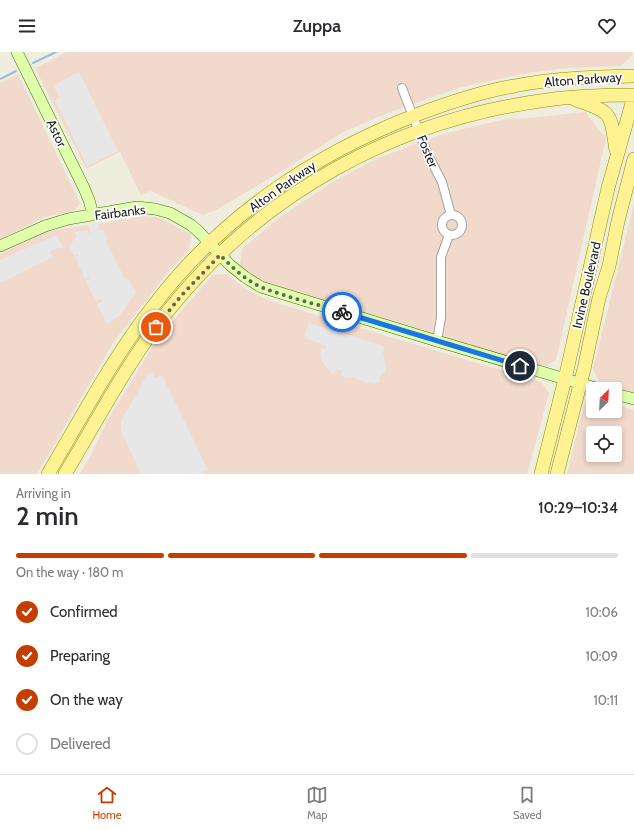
<!DOCTYPE html>
<html lang="en">
<head>
<meta charset="utf-8">
<style>
  :root { --surface:#fff; --page:#f2f2f3; --text:#2b2b33; --muted:#7c7c81; --line:#e1e1e2; --accent:#c53e00 }
  body { margin:0; font-family:Cabin,sans-serif; background:var(--page); color:var(--text); height:100vh; display:flex; flex-direction:column; font-size:15px; white-space:nowrap }
  * { box-sizing:border-box; margin:0 }
  p { font-size:13px; color:var(--muted) }
  .icon { flex:none; width:22px; height:22px; fill:none; stroke:currentColor; stroke-width:2; stroke-linecap:round; stroke-linejoin:round }
  .map { position:relative; height:422px; overflow:hidden }
  .sheet { display:flex; flex-direction:column; background:var(--surface); flex:1 }
  .sheet>* { flex:none }
  .needle { width:26px; rotate:24deg }
  .fabs { position:absolute; left:586px; top:330px; display:grid; gap:8px }
  .fabs a { display:grid; place-items:center; width:36px; height:36px; border-radius:4px; background:var(--surface); box-shadow:0 2px 6px #0003; font-size:20px }
  .pin { position:absolute; display:grid; place-items:center; width:34px; height:34px; color:#fff; margin:-17px; border:2px solid #fff; border-radius:50%; box-shadow:0 1px 4px #0007 }
  .courier { position:absolute; display:grid; place-items:center; width:40px; height:40px; margin:-20px; border:3px solid #1a73e8; border-radius:50%; background:#fff; color:#222; box-shadow:0 1px 5px #0007 }
  .head em { font-style:normal; font-weight:600 }
  .head div { display:flex; flex-direction:column-reverse }
  .head { display:flex; align-items:center; justify-content:space-between; height:68px; padding:0 16px }
  h1 { font-size:26px; font-weight:600; line-height:30px }
  .bar { display:grid; grid-template-columns:repeat(4,1fr); gap:6px 4px; align-content:center; height:48px; padding:0 16px }
  .bar i { height:5px; border-radius:3px; background:var(--line) }
  .bar .selected { background:var(--accent) }
  .bar p { grid-column:span 4 }
  ol { padding:0 16px; list-style:none }
  li { display:flex; align-items:center; gap:12px; height:44px }
  li p { margin-inline-start:auto }
  li .icon { padding:4px; border-radius:50%; background:var(--accent); color:#fff; stroke-width:4 }
  li:last-child { color:var(--muted) }
  li i { width:22px; height:22px; border:2px solid var(--line); border-radius:50% }
  header { display:flex; justify-content:space-between; align-items:center; height:52px; padding:0 16px; background:var(--surface); font-size:18px; font-weight:600 }
  .dock { display:flex; justify-content:space-around; align-items:center; height:56px; border-top:1px solid var(--line); background:var(--surface); font-size:11px; color:var(--muted) }
  .dock a { display:grid; justify-items:center; gap:2px }
  .dock .selected { color:var(--accent) }
  .map>svg:first-child { display:block }
  .commercial { fill:#f1d9cb; fill-rule:evenodd }
  .parking { fill:#e7e7e7 }
  .lines { fill:none; stroke-linecap:round; stroke-linejoin:round }
  .stream { stroke:#9abae0; stroke-width:2 }
  .street-casing { stroke:#a2a2a2; stroke-width:10 }
  .secondary-casing { stroke:#427300; stroke-width:12 }
  .primary-casing { stroke:#918f00; stroke-width:14 }
  .street { stroke:#fff; stroke-width:8 }
  .secondary { stroke:#e0ffab; stroke-width:11 }
  .primary { stroke:#fff292; stroke-width:13 }
  .done { stroke:#65645f; stroke-width:4; stroke-dasharray:0 7.2 }
  .route { stroke:#1a73e8; stroke-width:5 }
  .labels { text-anchor:middle; dominant-baseline:central; stroke-width:3.5; stroke-linejoin:round; paint-order:stroke }
  .street-label { font-size:13px; fill:#1b1b1b; stroke:#fff }
</style>
</head>
<body>
<header><svg class="icon" aria-label="menu" viewBox="0 0 24 24"><path d="M4 6h16M4 12h16M4 18h16"/></svg>Zuppa<svg class="icon" aria-label="heart" viewBox="0 0 24 24"><path d="M12 20l-8-8c-3-5 5-10 8-4 3-6 11-1 8 4z"/></svg></header>
<div class="map">
<svg width="634" height="422" viewBox="0 0 634 422">
  <rect width="100%" height="100%" fill="#eeedde"/>
  <!-- commercial -->
  <path class="commercial" d="M 67,0 L 633,0 L 630,6 L 620,14 L 566,16 L 528,21 L 462,35 L 390,60 L 343,80 L 290,114 L 216,158 L 203,163 L 151,139 L 141,143 L 120,100 L 86,117 L 35,16 Z
    M 18,22 L 80,151 L 74,159 L 45,165 L 0,187 L 0,31 Z
    M 585,60 L 606,86 L 556,308 L 545,315 L 265,231 L 252,223 L 240,213 L 242,197 L 279,166 L 331,131 L 376,107 L 440,83 L 471,75 L 508,67 L 531,66 Z
    M 634,152 L 634,341 L 600,332 L 593,317 Z
    M 146,164 L 160,166 L 191,182 L 189,198 L 168,220 L 113,291 L 37,422 L 0,422 L 0,202 L 45,180 Z
    M 227,222 L 245,237 L 273,250 L 541,330 L 549,341 L 527,422 L 80,422 L 92,401 L 107,369 L 151,297 L 177,264 L 213,223 Z
    M 593,349 L 593,359 L 615,359 L 615,352 L 634,358 L 634,422 L 567,422 L 584,353 ZM 593,381 L 615,381 L 615,403 L 593,403 Z"/>
  <!-- parking -->
  <path class="parking" d="M 79,20 L 118,99 L 87,114 L 55,48 L 60,46 L 54,33 Z
    M 98,171 L 99,178 L 104,179 L 107,185 L 106,189 L 124,225 L 130,229 L 136,241 L 120,263 L 107,272 L 97,252 L 102,249 L 101,247 L 96,250 L 86,229 L 90,226 L 89,225 L 85,227 L 75,205 L 79,203 L 78,202 L 74,204 L 69,194 L 76,185 L 75,180 L 88,178 L 89,182 L 90,182 L 89,173 Z
    M 56,183 L 63,195 L 52,198 L 50,200 L 53,205 L 0,231 L 0,208 Z
    M 309,271 L 385,294 L 383,300 L 386,319 L 379,325 L 381,330 L 373,332 L 349,325 L 348,327 L 341,324 L 342,319 L 336,317 L 335,322 L 329,319 L 322,310 L 320,303 L 321,296 L 326,297 L 325,293 L 304,286 Z
    M 152,320 L 155,326 L 162,323 L 208,418 L 203,420 L 204,422 L 141,422 L 121,379 L 121,369 L 148,322 Z"/>
  <g class="lines">
    <!-- stream -->
    <path class="stream" d="M 33,11 L 56,0
      M 0,27 L 16,19"/>
    <!-- street casing -->
    <g class="street-casing">
      <path id="street" d="M 402,36 L 428,103 L 442,130 L 451,163
        M442 173a10 10 0 1 1 20 0a10 10 0 1 1-20 0Z
        M 437,289 L 441,266 L 441,205 L 449,183"/>
    </g>
    <!-- secondary casing -->
    <g class="secondary-casing">
      <path id="secondary" d="M 17,0 L 84,136 L 89,148 L 93,163
        M 0,194 L 45,174 L 68,167 L 137,155 L 155,157 L 170,161 L 191,173 L 199,180 L 230,213 L 245,225 L 261,235 L 437,289 L 599,337
        M 615,342 L 634,347"/>
    </g>
    <!-- primary casing -->
    <g class="primary-casing">
      <path id="primary" d="M 576,48 C 613,60 610,61 616,98
        M 48,422 C 82,365 113,305 154,253 C 221,165 314,102 416,63 C 448,51 480,40 514,34 C 554,26 594,25 634,24
        M 65,422 C 98,367 128,309 168,259 C 264,139 396,68 547,48 C 575,44 605,43 634,43
        M 541,422 L 565,327 L 608,136 L 634,44
        M 557,422 L 584,317 L 599,246 L 609,214 L 618,169 L 634,107"/>
    </g>
    <!-- street -->
    <use href="#street" class="street"/>
    <!-- secondary -->
    <use href="#secondary" class="secondary"/>
    <!-- primary -->
    <use href="#primary" class="primary"/>
  </g>
  <g class="lines">
    <!-- done -->
    <path class="done" d="M 156,275 L 181,244 L 220,203 C 232,215 245,228 261,235 C 286,245 316,252 342,260"/>
    <!-- route -->
    <path class="route" d="M 342,260 L 520,314"/>
  </g>
  <g class="labels">
    <!-- street labels -->
    <g class="street-label">
      <text transform="translate(583 27) rotate(-4)">Alton Parkway</text>
      <text transform="translate(57 81) rotate(64)">Astor</text>
      <text transform="translate(428 99) rotate(67)">Foster</text>
      <text transform="translate(282 134) rotate(-35)">Alton Parkway</text>
      <text transform="translate(120 160) rotate(-7)">Fairbanks</text>
      <text transform="translate(586 233) rotate(-77)">Irvine Boulevard</text>
    </g>
  </g>
</svg>
<div class="fabs">
<a><svg class="needle" viewBox="-14 -14 28 28"><path d="M0-13l5 13h-10z" fill="#e53935"/><path d="M0 13l5-13h-10z" fill="#7c7c81"/></svg></a>
<a><svg class="icon" aria-label="locate" viewBox="0 0 24 24"><circle cx="12" cy="12" r="6"/><path d="M12 2v4M12 18v4M2 12h4M18 12h4"/></svg></a>
</div>
<div class="pin" style="left:156px;top:275px;background:#ea580c"><svg class="icon" aria-label="bag" viewBox="0 0 24 24"><path d="M5 8h14l-1 12H6zM9 8a3 3 0 0 1 6 0"/></svg></div>
<div class="pin" style="left:520px;top:314px;background:#1f2937"><svg class="icon" aria-label="home" viewBox="0 0 24 24"><path d="M3 11l9-7 9 7M6 9v11h12V9"/></svg></div>
<div class="courier" style="left:342px;top:260px"><svg class="icon" aria-label="bike" viewBox="0 0 24 24"><circle cx="6" cy="16" r="4"/><circle cx="18" cy="16" r="4"/><path d="M6 16l4-8h5l3 8M10 8l3 8H6M13 5h3"/></svg></div>
</div>
<section class="sheet">
<div class="head"><div><h1>2 min</h1><p>Arriving in</p></div><em>10:29–10:34</em></div>
<div class="bar"><i class="selected"></i><i class="selected"></i><i class="selected"></i><i></i><p>On the way · 180 m</p></div>
<ol>
<li><svg class="icon" aria-label="check" viewBox="0 0 24 24"><path d="M5 12l5 5 9-10"/></svg>Confirmed<p>10:06</p></li>
<li><svg class="icon" aria-label="check" viewBox="0 0 24 24"><path d="M5 12l5 5 9-10"/></svg>Preparing<p>10:09</p></li>
<li><svg class="icon" aria-label="check" viewBox="0 0 24 24"><path d="M5 12l5 5 9-10"/></svg>On the way<p>10:11</p></li>
<li><i></i>Delivered</li>
</ol>
</section>
<nav class="dock">
<a class="selected"><svg class="icon" aria-label="home" viewBox="0 0 24 24"><path d="M3 11l9-7 9 7M6 9v11h12V9"/></svg>Home</a>
<a><svg class="icon" aria-label="map" viewBox="0 0 24 24"><path d="M3 6l6-2 6 2 6-2v14l-6 2-6-2-6 2zM9 4v14M15 6v14"/></svg>Map</a>
<a><svg class="icon" aria-label="saved" viewBox="0 0 24 24"><path d="M7 4h10v16l-5-4-5 4z"/></svg>Saved</a>
</nav>
</body>
</html>
